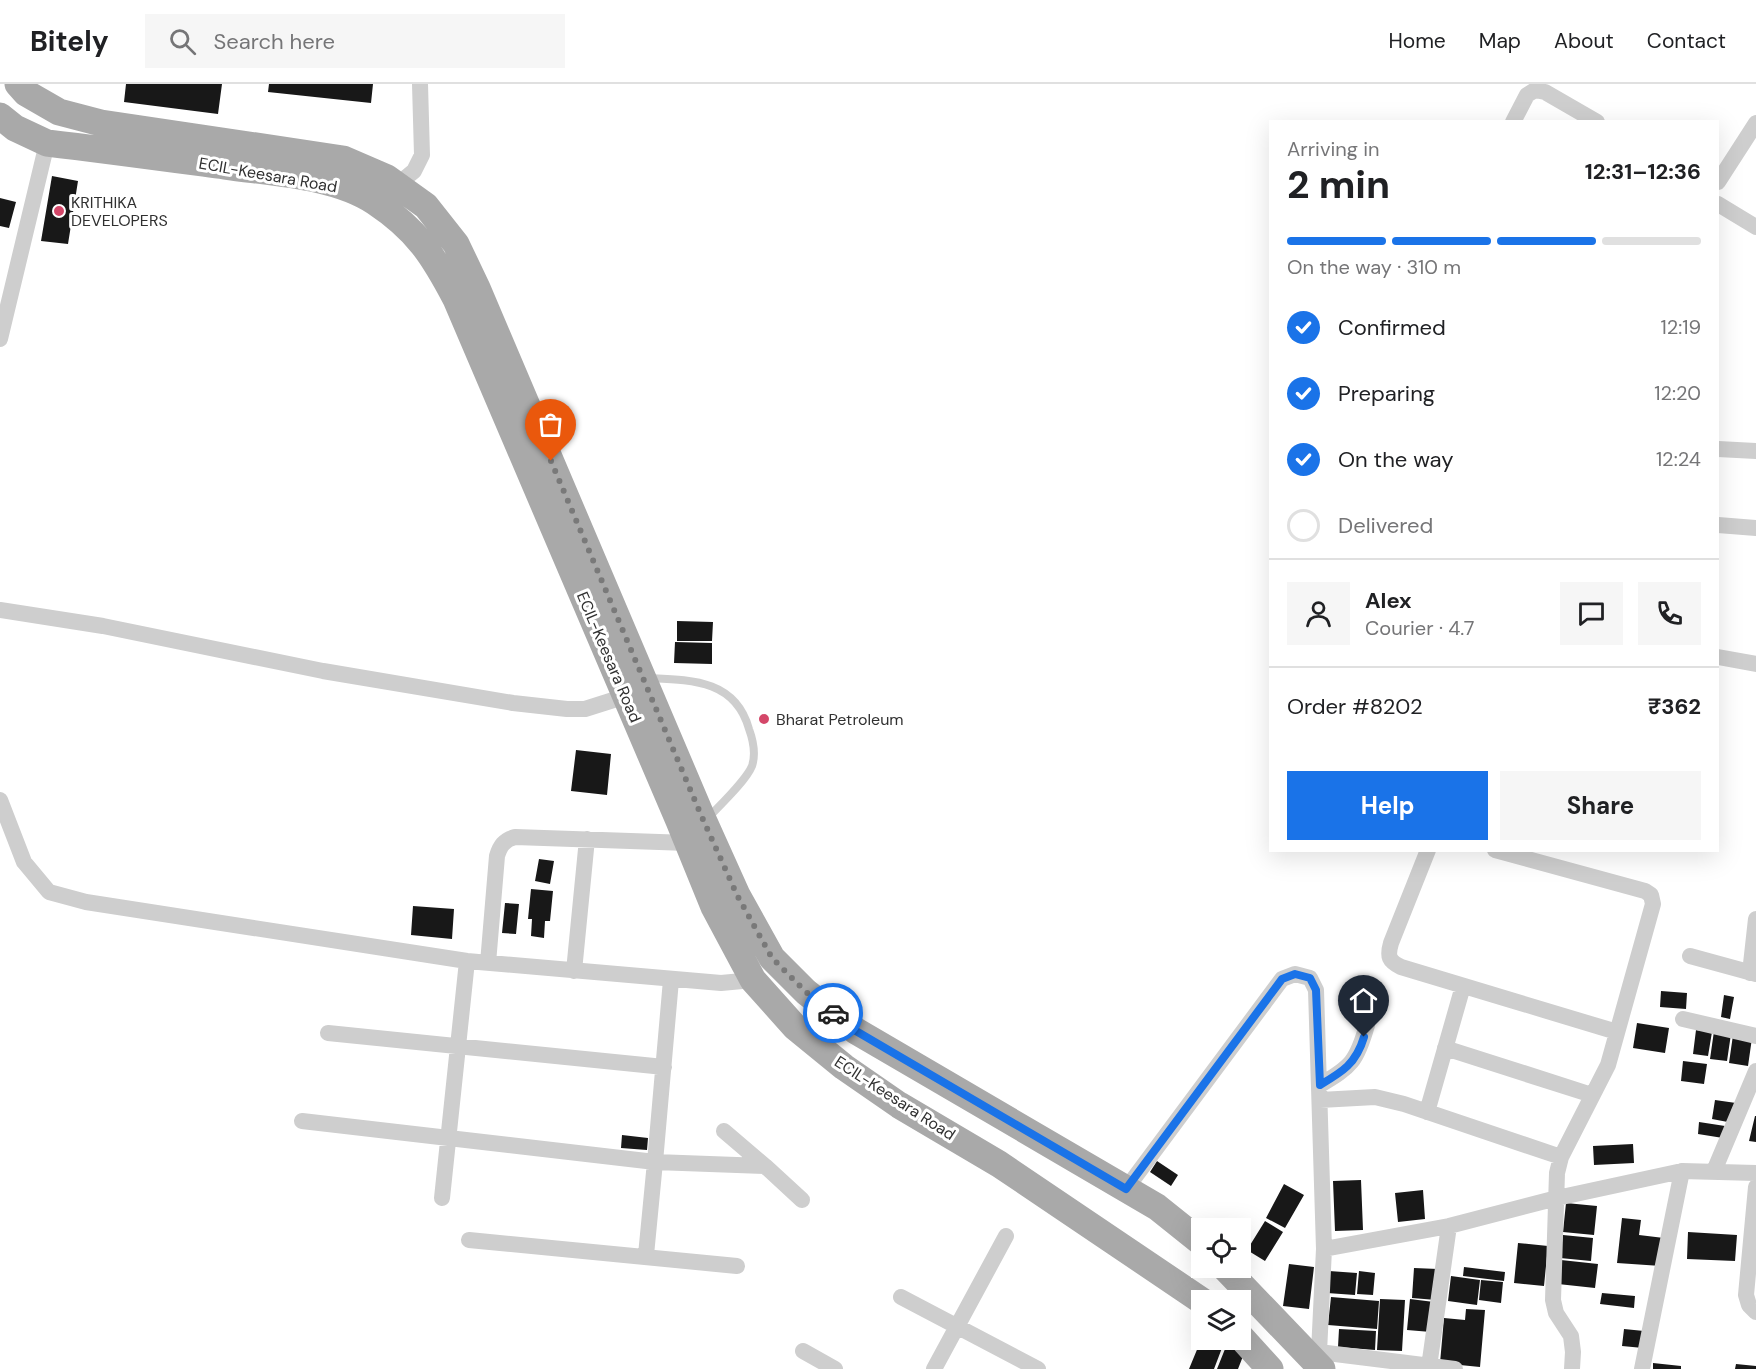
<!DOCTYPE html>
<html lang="en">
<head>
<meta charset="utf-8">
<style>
  :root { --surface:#fff; --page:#f6f6f6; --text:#202124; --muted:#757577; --line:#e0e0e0; --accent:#1a73e8 }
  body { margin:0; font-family:"DM Sans",sans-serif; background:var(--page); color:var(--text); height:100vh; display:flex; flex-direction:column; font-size:22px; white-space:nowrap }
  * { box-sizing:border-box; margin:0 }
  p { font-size:20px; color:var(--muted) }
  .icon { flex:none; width:33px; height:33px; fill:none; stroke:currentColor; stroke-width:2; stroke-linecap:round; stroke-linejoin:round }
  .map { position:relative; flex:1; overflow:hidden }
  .details { position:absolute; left:1269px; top:36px; width:450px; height:732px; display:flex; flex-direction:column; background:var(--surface); border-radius:0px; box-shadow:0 6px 24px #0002 }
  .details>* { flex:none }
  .tools { position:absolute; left:1191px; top:1134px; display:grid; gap:12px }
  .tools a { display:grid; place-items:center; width:60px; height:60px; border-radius:0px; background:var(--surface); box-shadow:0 6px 24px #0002; font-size:30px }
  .pin { position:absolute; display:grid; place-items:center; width:51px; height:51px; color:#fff; margin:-62px -26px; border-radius:50% 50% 50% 0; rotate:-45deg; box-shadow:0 0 6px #0007 }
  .pin .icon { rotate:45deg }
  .courier { position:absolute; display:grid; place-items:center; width:60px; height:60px; margin:-30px; border:4px solid #1a73e8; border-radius:50%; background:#fff; color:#222; box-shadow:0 2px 8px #0007 }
  .summary em { font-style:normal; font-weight:700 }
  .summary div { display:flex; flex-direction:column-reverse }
  .summary { display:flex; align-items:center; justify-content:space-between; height:102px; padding:0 18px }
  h1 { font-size:39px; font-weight:700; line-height:45px }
  .bar { display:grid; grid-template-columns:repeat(4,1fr); gap:9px 6px; align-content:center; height:72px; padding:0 18px }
  .bar i { height:8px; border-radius:4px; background:var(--line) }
  .bar .on { background:var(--accent) }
  .bar p { grid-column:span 4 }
  .line { display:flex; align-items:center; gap:15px; padding:0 18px; border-top:2px solid var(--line) }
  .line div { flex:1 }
  .round { display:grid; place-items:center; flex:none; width:63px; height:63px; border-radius:0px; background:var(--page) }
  ol { padding:0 18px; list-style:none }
  li { display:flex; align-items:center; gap:18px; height:66px }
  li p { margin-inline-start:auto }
  li .icon { padding:6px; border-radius:50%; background:var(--accent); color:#fff; stroke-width:4 }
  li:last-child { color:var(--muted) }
  li i { width:33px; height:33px; border:3px solid var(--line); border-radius:50% }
  .action { display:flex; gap:12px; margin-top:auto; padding:12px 18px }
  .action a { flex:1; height:69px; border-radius:0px; background:var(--accent); color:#fff; font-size:24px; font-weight:700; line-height:69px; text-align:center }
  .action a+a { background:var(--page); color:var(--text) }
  header { display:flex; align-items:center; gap:36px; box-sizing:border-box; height:84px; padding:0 30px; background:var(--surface); border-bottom:2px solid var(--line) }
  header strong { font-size:28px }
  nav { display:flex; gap:33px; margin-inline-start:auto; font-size:21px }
  .search { width:420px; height:54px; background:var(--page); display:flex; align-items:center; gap:15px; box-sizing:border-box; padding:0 21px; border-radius:0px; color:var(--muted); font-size:22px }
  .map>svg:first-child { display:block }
  .building { fill:#181818 }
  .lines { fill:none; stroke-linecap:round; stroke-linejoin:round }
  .service { stroke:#cecece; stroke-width:8 }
  .minor { stroke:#cecece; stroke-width:16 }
  .primary { stroke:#a9a9a9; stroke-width:27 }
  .done { stroke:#797979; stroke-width:6; stroke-dasharray:0 10.8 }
  .route { stroke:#1a73e8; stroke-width:8 }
  .poi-dot { fill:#d44769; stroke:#fff; stroke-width:2 }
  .labels { text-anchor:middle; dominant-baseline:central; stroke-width:6; stroke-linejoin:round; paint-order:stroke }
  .street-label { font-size:16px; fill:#313131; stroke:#fff }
  .poi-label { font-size:16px; fill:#313131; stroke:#fff; text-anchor:start }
</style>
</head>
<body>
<header>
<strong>Bitely</strong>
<div class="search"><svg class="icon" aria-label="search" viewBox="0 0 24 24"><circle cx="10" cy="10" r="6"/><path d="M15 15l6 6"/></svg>Search here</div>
<nav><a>Home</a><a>Map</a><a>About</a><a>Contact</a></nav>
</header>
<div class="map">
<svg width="1756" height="1285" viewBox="0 0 1756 1285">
  <rect width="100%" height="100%" fill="#fff"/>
  <!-- building -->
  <path class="building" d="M 126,0 L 222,0 L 218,30 L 124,18 Z
    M 269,0 L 373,0 L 371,19 L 268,8 Z
    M 52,92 L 78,97 L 68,160 L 41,157 Z
    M 0,114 L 16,118 L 9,144 L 0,142 Z
    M 677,537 L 713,538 L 712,557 L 677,557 Z
    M 675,558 L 712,559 L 712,580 L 674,579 Z
    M 576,666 L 611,670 L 607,711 L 571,707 Z
    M 539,775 L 554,777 L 550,800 L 535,797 Z
    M 531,805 L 553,807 L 550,837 L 545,837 L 544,854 L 531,852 L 532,835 L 528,835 Z
    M 505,819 L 519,820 L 516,850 L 502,849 Z
    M 413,822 L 454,825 L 452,855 L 411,851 Z
    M 1661,907 L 1687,909 L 1686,925 L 1660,923 Z
    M 1724,911 L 1734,913 L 1730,935 L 1721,933 Z
    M 1637,939 L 1669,944 L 1665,969 L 1633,964 Z
    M 1696,946 L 1712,948 L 1708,972 L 1693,970 Z
    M 1714,947 L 1731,950 L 1727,977 L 1710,975 Z
    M 1733,951 L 1752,954 L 1748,982 L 1729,979 Z
    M 1683,977 L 1707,980 L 1704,1000 L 1681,997 Z
    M 1715,1016 L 1736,1019 L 1733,1039 L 1712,1035 Z
    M 1755,1032 L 1756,1032 L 1756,1058 L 1749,1057 Z
    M 1699,1038 L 1725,1042 L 1723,1054 L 1698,1050 Z
    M 622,1051 L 648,1054 L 647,1066 L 621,1064 Z
    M 1633,1060 L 1634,1079 L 1594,1081 L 1593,1062 Z
    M 1157,1077 L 1178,1091 L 1171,1102 L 1150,1088 Z
    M 1361,1096 L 1363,1146 L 1335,1147 L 1333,1097 Z
    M 1284,1100 L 1304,1111 L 1285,1144 L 1266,1134 Z
    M 1423,1106 L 1425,1135 L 1398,1138 L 1395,1109 Z
    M 1566,1119 L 1597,1122 L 1594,1151 L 1563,1148 Z
    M 1622,1134 L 1641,1136 L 1639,1151 L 1664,1154 L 1661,1182 L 1617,1179 Z
    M 1265,1137 L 1283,1148 L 1265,1177 L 1247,1166 Z
    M 1688,1148 L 1737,1151 L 1735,1177 L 1687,1175 Z
    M 1563,1151 L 1593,1154 L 1591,1177 L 1560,1174 Z
    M 1518,1159 L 1548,1162 L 1544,1202 L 1514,1199 Z
    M 1561,1176 L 1598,1180 L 1595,1204 L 1558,1200 Z
    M 1289,1180 L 1314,1183 L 1309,1225 L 1283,1222 Z
    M 1464,1183 L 1505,1188 L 1504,1197 L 1463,1192 Z
    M 1414,1184 L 1438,1185 L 1436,1216 L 1412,1214 Z
    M 1329,1187 L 1357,1189 L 1355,1211 L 1327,1209 Z
    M 1359,1187 L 1375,1189 L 1373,1211 L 1357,1210 Z
    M 1451,1192 L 1480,1196 L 1477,1221 L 1448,1217 Z
    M 1481,1196 L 1503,1198 L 1501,1219 L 1479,1216 Z
    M 1602,1209 L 1635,1212 L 1634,1224 L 1600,1220 Z
    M 1331,1213 L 1379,1217 L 1377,1245 L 1328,1241 Z
    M 1380,1215 L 1405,1216 L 1402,1267 L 1377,1266 Z
    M 1410,1215 L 1434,1218 L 1431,1248 L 1407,1246 Z
    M 1466,1225 L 1485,1226 L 1480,1283 L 1440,1279 L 1444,1234 L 1465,1236 Z
    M 1339,1245 L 1376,1247 L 1375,1266 L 1338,1263 Z
    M 1624,1245 L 1644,1247 L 1643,1264 L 1622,1262 Z
    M 1201,1256 L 1225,1256 L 1214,1285 L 1189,1285 Z
    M 1227,1260 L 1245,1267 L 1238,1285 L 1217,1285 Z
    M 1653,1279 L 1681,1282 L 1681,1285 L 1653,1285 Z
    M 1736,1280 L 1756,1282 L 1756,1285 L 1735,1285 Z"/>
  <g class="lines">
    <!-- service -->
    <path class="service" d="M 646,594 C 690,596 735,595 749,645 C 753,656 756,670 752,682 C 746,697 719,722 707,735"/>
    <!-- minor -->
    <path class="minor" d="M 1513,38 L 1527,11 L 1535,6 L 1545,8 L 1597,38
      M 1718,98 L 1756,39
      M 397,101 L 414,87 L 422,71 L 420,0
      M 1718,120 L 1756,143
      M 0,255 L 47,59
      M 1718,365 L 1756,367
      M 1718,441 L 1756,444
      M 0,526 L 103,542 L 323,587 L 513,619 L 567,625 L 585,625 L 626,612
      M 1718,573 L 1756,580
      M 0,716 L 24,778 L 49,808 L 86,818 L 467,877 L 721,899 L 753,896
      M 1428,766 L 1391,859 C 1387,873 1389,877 1401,883 L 1617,948
      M 1495,766 L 1645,807 L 1651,811 L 1653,820 L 1608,981 L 1561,1073 L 1557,1089 L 1553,1216 L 1556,1229 L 1571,1252 L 1573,1268 L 1572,1285
      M 1690,872 L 1756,890
      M 488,879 L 497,772 C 500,762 504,756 515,753 L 688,759
      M 574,887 L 587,755
      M 1750,889 L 1756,835
      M 1683,935 L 1756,952
      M 328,949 L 664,983
      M 1445,964 L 1592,1011
      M 1320,1001 C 1351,983 1357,977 1367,941
      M 1320,1016 L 1375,1013 L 1404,1020 L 1561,1073
      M 1427,1028 L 1463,902
      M 302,1037 L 655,1078 L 671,896
      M 724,1047 L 765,1082
      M 1714,1087 L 1756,987
      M 1756,1103 L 1746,1211 L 1749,1221 L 1756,1228
      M 1126,1105 L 1282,895 L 1295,890 L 1310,894 L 1316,906 L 1324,1165 L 1319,1268
      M 442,1114 L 467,877
      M 469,1156 L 737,1182
      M 1324,1165 L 1449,1142 L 1557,1114 L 1682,1087 L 1756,1089
      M 646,1171 L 655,1078 L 765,1082 L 802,1116
      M 901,1213 L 1038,1285
      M 803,1267 L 835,1285
      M 1314,1275 L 1319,1268 L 1455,1285
      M 1429,1283 L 1449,1142
      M 934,1285 L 1006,1152
      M 1642,1285 L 1682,1087"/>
    <!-- primary -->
    <path class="primary" d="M 18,0 L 26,9 L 59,28 L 101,39 L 343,75 L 387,94 L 426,122 L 456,160 L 477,204 L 701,731 L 737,811 L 772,874 L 806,908 L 856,947 L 1157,1123 L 1202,1159
      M 0,32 L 15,44 L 47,59 C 106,66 165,74 225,82 C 272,89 334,91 375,118 C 417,146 433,171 456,215 L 679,737 L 714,823 L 753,896 L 795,943 L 844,983 L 899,1021 L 999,1080 L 1202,1217
      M 1225,1184 L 1322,1285
      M 1240,1252 L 1270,1285"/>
  </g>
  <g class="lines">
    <!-- done -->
    <path class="done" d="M 551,377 L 701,731 L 737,811 L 772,874 L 806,908 L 833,929"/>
    <!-- route -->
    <path class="route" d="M 833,929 L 856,947 L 1126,1105 L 1282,895 L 1295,890 L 1310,894 L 1316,906 L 1320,1001 C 1342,988 1356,980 1364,953"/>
  </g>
  <!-- markers -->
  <g class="poi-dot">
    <circle cx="59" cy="127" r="6"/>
    <circle cx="764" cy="635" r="6"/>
  </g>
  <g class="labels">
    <!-- street labels -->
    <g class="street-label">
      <text transform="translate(268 91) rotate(10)">ECIL-Keesara Road</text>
      <text transform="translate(609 573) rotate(67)">ECIL-Keesara Road</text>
      <text transform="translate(895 1014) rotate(33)">ECIL-Keesara Road</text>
    </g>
    <!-- poi labels -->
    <g class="poi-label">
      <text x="71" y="118">KRITHIKA<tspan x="71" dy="18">DEVELOPERS</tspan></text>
      <text x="776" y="635">Bharat Petroleum</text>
    </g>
  </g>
</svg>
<div class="tools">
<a><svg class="icon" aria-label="locate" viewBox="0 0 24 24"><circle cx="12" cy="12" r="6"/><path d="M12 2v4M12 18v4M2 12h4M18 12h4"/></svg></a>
<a><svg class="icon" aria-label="layers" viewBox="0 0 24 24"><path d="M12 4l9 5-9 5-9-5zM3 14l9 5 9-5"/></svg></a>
</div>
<div class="pin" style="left:551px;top:377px;background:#ea580c"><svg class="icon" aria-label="bag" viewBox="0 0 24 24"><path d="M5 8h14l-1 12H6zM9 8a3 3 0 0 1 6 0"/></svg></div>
<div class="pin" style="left:1364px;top:953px;background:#1f2937"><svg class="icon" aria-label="home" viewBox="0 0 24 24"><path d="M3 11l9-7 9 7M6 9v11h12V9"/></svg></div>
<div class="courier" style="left:833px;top:929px"><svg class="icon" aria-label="car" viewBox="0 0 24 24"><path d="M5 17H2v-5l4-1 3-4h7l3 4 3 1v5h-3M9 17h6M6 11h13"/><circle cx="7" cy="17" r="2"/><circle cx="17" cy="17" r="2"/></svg></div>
<section class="details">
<div class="summary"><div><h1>2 min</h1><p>Arriving in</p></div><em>12:31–12:36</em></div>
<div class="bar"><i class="on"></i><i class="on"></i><i class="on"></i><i></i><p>On the way · 310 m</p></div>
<ol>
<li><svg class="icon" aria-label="check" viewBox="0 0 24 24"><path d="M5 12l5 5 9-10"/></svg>Confirmed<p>12:19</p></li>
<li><svg class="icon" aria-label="check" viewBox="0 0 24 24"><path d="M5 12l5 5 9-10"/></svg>Preparing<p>12:20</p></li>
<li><svg class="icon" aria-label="check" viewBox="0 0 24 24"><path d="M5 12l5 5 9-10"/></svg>On the way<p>12:24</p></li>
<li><i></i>Delivered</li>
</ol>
<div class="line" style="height:108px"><a class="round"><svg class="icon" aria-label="person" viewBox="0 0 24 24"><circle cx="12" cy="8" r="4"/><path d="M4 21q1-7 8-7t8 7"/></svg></a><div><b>Alex</b><p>Courier · 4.7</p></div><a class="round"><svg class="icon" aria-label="chat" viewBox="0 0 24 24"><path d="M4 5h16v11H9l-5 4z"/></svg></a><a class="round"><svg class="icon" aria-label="phone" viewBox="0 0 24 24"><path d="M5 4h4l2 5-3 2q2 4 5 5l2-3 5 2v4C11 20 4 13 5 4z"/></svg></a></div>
<div class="line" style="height:78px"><div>Order #8202</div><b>₹362</b></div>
<div class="action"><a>Help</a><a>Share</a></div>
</section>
</div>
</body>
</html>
